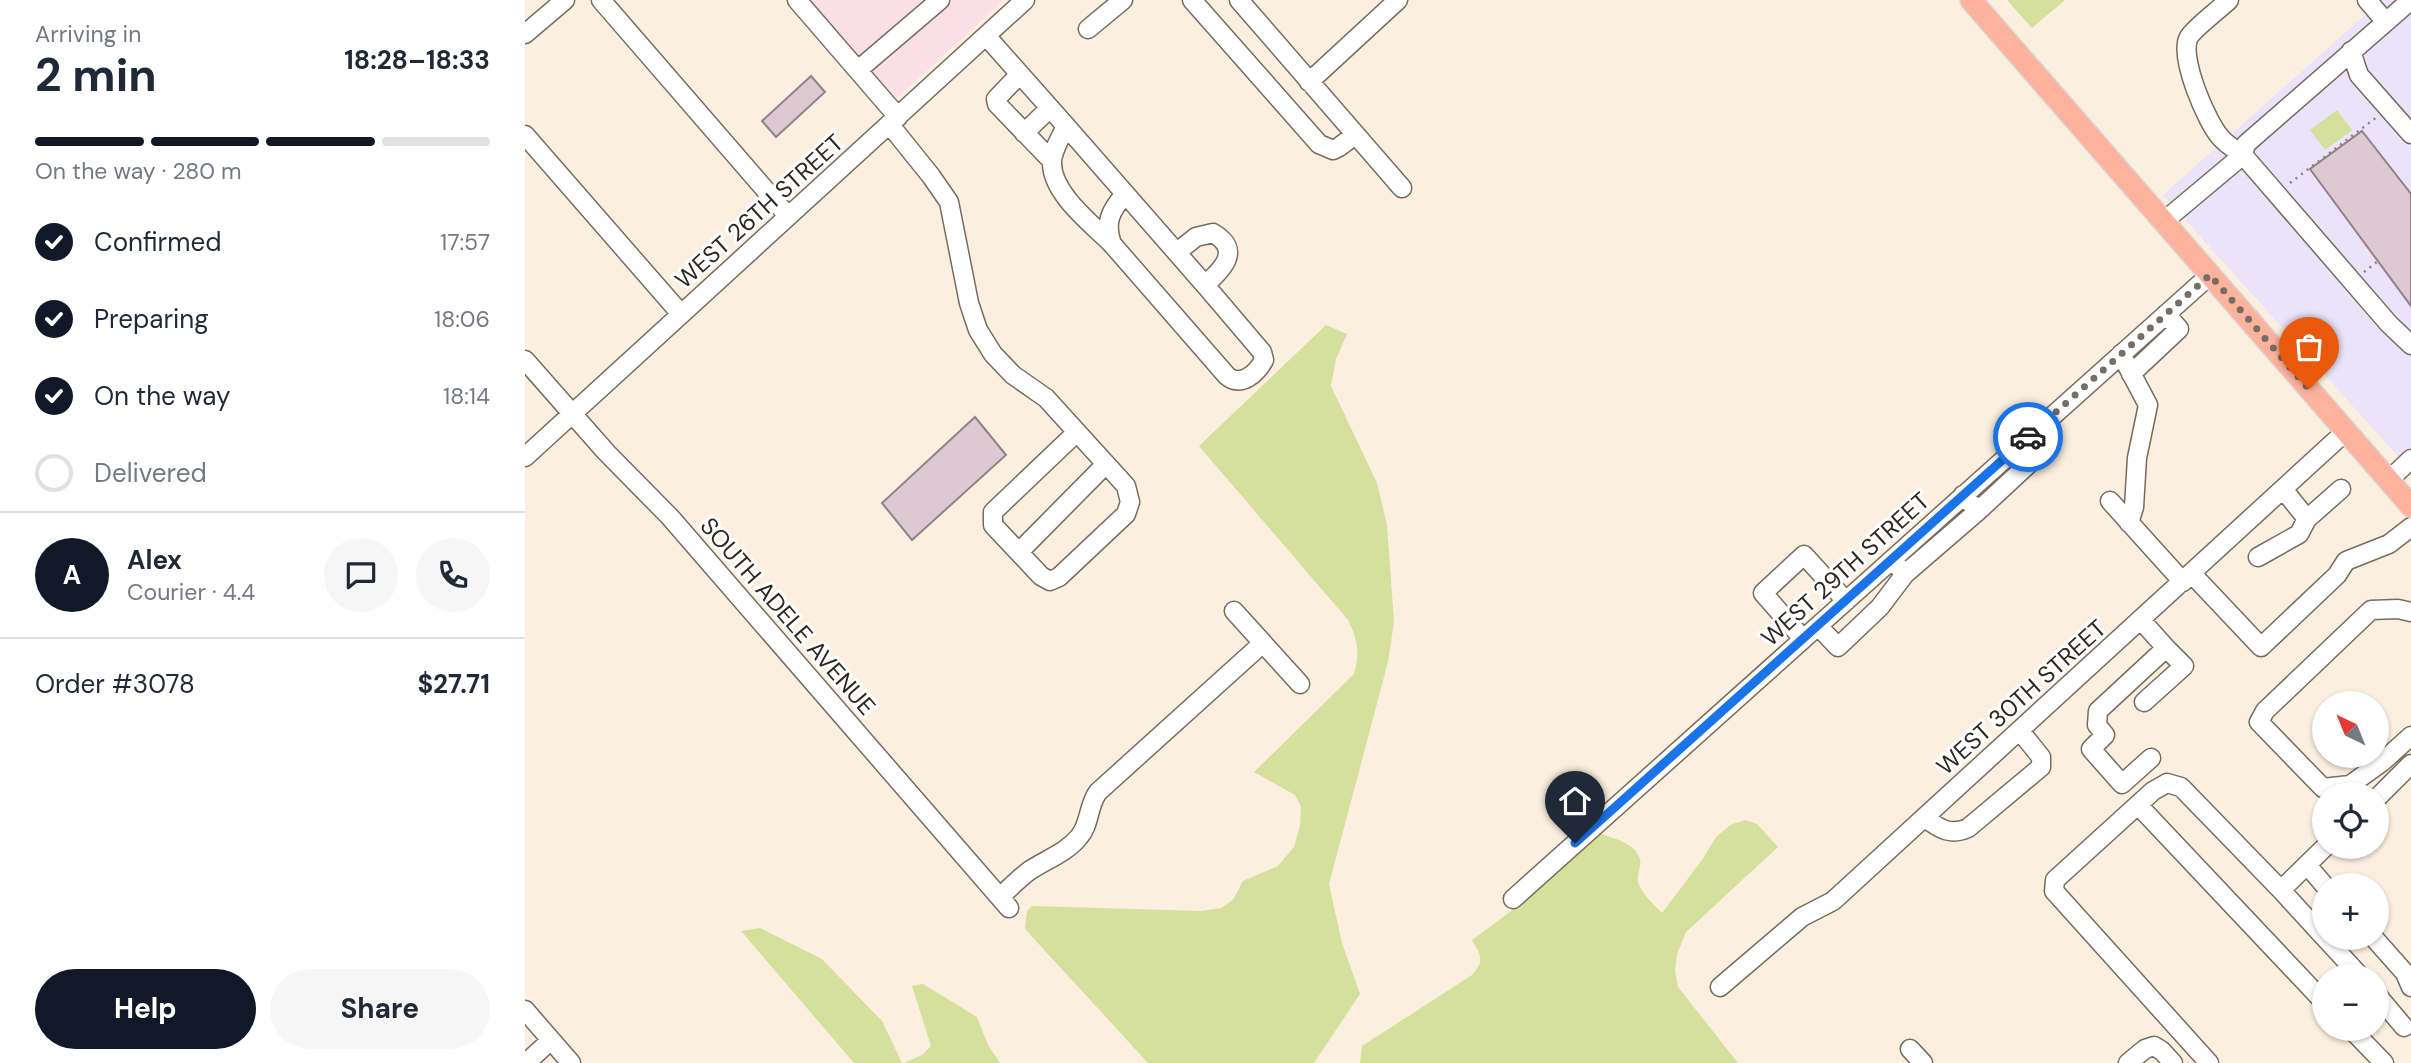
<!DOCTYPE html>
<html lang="en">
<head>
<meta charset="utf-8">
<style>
  :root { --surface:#fff; --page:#f6f6f7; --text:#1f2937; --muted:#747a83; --line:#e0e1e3; --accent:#111827 }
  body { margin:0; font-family:"DM Sans",sans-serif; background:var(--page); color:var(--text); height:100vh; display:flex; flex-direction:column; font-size:26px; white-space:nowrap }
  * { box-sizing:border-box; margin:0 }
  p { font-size:23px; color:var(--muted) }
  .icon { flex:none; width:38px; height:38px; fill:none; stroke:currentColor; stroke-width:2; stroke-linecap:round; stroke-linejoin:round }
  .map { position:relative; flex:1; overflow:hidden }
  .drawer { display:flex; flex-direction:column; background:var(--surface); width:525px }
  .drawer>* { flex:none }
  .needle { width:46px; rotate:317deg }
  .controls { position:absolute; left:1787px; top:691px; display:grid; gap:14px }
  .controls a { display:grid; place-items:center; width:77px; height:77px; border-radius:50%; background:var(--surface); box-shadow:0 2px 5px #0004; font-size:35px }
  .pin { position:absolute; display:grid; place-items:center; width:60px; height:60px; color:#fff; margin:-72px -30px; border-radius:50% 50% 50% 0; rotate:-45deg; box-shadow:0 0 7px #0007 }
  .pin .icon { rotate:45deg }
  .courier { position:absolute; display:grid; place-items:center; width:70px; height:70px; margin:-35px; border:5px solid #1a73e8; border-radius:50%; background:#fff; color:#222; box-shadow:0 2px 9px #0007 }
  .headline em { font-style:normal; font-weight:700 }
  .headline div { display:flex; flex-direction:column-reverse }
  .headline { display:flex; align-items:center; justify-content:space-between; height:119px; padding:0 35px }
  h1 { font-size:46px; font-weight:700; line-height:52px }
  .bar { display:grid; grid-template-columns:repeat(4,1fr); gap:10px 7px; align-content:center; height:84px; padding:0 35px }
  .bar i { height:9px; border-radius:5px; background:var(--line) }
  .bar .current { background:var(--accent) }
  .bar p { grid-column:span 4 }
  .line { display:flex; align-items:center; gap:18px; padding:0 35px; border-top:2px solid var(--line) }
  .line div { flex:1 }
  .round { display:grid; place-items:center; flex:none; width:74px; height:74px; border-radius:37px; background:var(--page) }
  ol { padding:0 35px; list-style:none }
  li { display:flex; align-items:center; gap:21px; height:77px }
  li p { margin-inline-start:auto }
  li .icon { padding:7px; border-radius:50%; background:var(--accent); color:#fff; stroke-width:4 }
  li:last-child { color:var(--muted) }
  li i { width:38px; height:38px; border:4px solid var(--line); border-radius:50% }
  .action { display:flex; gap:14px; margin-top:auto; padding:14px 35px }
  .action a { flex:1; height:80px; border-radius:42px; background:var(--accent); color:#fff; font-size:28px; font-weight:700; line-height:80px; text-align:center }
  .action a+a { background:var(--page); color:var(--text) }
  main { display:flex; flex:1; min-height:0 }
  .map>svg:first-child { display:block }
  .commercial { fill:#fae0e6 }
  .education { fill:#eae3f9 }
  .green { fill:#d4e09b }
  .building { fill:#ddc9d2; stroke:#938089; stroke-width:2 }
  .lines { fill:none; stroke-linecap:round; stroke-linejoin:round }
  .minor-casing { stroke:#776c5e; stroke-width:21 }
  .major-casing { stroke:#d9d8d7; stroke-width:24 }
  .path { stroke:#8b8479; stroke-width:2.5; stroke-dasharray:2 5; stroke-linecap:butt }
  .minor { stroke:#fff; stroke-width:18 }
  .major { stroke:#fdb29d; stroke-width:21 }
  .done { stroke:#756e64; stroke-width:7; stroke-dasharray:0 12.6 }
  .route { stroke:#1a73e8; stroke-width:9 }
  .labels { text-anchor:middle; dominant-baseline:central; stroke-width:6; stroke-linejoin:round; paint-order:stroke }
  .street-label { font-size:24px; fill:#2d2822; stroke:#fff }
</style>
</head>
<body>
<main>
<section class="drawer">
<div class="headline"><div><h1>2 min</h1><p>Arriving in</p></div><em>18:28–18:33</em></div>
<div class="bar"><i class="current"></i><i class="current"></i><i class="current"></i><i></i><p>On the way · 280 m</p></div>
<ol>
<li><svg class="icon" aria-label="check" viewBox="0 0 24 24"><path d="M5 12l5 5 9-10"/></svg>Confirmed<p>17:57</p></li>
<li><svg class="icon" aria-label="check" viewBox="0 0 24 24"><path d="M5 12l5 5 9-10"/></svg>Preparing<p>18:06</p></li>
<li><svg class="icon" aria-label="check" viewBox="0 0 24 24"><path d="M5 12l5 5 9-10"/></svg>On the way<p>18:14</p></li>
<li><i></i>Delivered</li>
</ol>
<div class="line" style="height:126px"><b class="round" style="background:var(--accent);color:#fff">A</b><div><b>Alex</b><p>Courier · 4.4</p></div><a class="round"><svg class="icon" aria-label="chat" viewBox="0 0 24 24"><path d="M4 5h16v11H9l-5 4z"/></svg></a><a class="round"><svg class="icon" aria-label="phone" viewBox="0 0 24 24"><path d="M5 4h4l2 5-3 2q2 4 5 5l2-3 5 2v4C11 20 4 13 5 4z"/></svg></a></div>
<div class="line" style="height:91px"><div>Order #3078</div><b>$27.71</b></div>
<div class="action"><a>Help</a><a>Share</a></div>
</section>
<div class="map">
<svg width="1886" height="1063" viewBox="0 0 1886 1063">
  <rect width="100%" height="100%" fill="#fbf0df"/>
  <!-- commercial -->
  <path class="commercial" d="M 277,0 L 479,0 L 360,109 Z"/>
  <!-- education -->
  <path class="education" d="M 1857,0 L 1886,0 L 1886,471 L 1638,195 Z"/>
  <!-- green -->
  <path class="green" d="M 1482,0 L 1540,0 L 1507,28 Z
    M 1812,110 L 1827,130 L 1800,150 L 1785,130 Z
    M 801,325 L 822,334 L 811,359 L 806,386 L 852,483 L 862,525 L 869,622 L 863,662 L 804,884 L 817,943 L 835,994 L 789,1063 L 623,1063 L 500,929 L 502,911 L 507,906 L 676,911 L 696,908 L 708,900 L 718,881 L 753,866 L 769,847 L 775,826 L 776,806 L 770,795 L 729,772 L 829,674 C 835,653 833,640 823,620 L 674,446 Z
    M 1220,820 L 1232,824 L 1253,847 L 1161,932 L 1152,954 L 1150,971 L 1153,987 L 1213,1063 L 835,1063 L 837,1046 L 947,975 C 960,960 956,956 947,940 L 993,906 L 1074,833 C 1087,838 1111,843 1115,859 C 1117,866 1111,875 1113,882 C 1116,893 1129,905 1137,913 L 1177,860 L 1191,837 L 1205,825 Z
    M 235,928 L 297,959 L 357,1021 L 377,1063 L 329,1063 L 216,931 Z
    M 398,984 L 452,1017 L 463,1045 L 475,1063 L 379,1063 L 397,1055 L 406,1046 L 387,986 Z"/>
  <!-- building -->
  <path class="building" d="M 286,76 L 300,92 L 251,137 L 237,121 Z
    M 1837,131 L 1886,194 L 1886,306 L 1785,169 Z
    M 450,417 L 481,455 L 387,540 L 357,503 Z"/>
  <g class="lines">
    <!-- minor casing -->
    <g class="minor-casing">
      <path id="minor" d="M 76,0 L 263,216
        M 272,0 L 373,117
        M 667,0 L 794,144 L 808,150 L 814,147 L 830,135
        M 714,0 L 877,188
        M 1704,0 C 1696,8 1669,28 1664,37 C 1653,56 1682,123 1696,138 C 1702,145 1711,150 1718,155 L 1721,144 L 1886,0
        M 1842,0 L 1860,21
        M 563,29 L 598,0
        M 0,34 L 40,0
        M 462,37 L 541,126 L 680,285 C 698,269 717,250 688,233 L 671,237 L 652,252
        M 1826,51 L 1834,75 L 1886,134
        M 333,70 L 415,0
        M 495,74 L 471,99 L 472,104 L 527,161
        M 784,82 L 873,0
        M 365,125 L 406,176 L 424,202 L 444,303 L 453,330 L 468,354 L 488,375 L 521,398 L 601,486 L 605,502 L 601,514 L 534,577 L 525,581 L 516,576 L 468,525 L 468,512 L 552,432
        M 541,126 C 536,137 527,151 527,162 C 526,193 567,224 587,244
        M 499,133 L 525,108
        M 0,135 L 156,314
        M 600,194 C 586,210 579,222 587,244 L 702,376 C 716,388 732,373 739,360 L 737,352 L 680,285
        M 1638,222 L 1718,155 L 1864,324 L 1886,345
        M 1596,354 L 1623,405 L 1612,458 L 1609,507 L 1604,523
        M 0,360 L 81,452 L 145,517 L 484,908
        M 1606,374 L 1654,329 L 1641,314
        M 0,457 L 500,0
        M 1864,480 L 1886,459
        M 1758,489 L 1782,519 L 1816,489
        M 1585,501 L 1658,582
        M 1453,511 L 1508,460 L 1495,445
        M 494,552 L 581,464
        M 1733,557 L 1774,534 L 1782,519
        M 1380,574 L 1453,511 L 1438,495
        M 1667,574 L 1736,647 L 1812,575 L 1821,561 L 1864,544 L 1886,527
        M 709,611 L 775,684
        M 1886,612 L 1873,609 L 1846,610 L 1740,711 L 1734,722 L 1798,788 L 1825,785 L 1857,762 L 1886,736
        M 1616,620 L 1641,648 L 1573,711 L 1572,725 L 1580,735 L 1566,749 L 1597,784 L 1626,758
        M 1293,626 L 1313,647 L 1355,607 L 1380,574 L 1367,560
        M 1278,639 L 1238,593 L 1279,555 L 1321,601
        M 1619,702 L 1659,666 L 1641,648
        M 1852,798 L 1886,764
        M 1613,805 L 1799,1002
        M 1400,818 C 1415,829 1425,836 1443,828 L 1516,767 L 1516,757 L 1495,731
        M 1782,865 L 1800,886
        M 1756,890 L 1799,937
        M 475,897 C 484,889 493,879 504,871 C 520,860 541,853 554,837 C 565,825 563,805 573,792 L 738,643
        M 988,899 L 1685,275
        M 1800,938 L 1835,976
        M 1849,938 L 1880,973 L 1886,987
        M 1195,987 L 1277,917 L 1308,901 L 1820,432
        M 1852,995 L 1879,1027
        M 0,1010 L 46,1063
        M 1826,1029 L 1859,1063
        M 1385,1049 L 1398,1063
        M 1,1063 L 26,1040
        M 1603,1063 L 1620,1049 L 1629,1046 L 1637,1051 L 1648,1063
        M 1684,1063 L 1529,891 L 1530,880 L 1628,791 L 1642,783 L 1656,787 L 1756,890 L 1800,847"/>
    </g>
    <!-- major casing -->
    <g class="major-casing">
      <path id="major" d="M 1446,0 L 1886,506"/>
    </g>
    <!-- path -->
    <path class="path" d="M 1765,183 L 1852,117
      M 1839,272 L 1853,261"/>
    <!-- minor -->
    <use href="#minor" class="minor"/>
    <!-- major -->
    <use href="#major" class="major"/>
  </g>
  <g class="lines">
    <!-- done -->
    <path class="done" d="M 1503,437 L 1685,275 L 1784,389"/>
    <!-- route -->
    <path class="route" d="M 1050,843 L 1503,437"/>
  </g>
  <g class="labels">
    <!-- street labels -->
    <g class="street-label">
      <text transform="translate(234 211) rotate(-42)">WEST 26TH STREET</text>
      <text transform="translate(1320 569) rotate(-42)">WEST 29TH STREET</text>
      <text transform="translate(263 616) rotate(49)">SOUTH ADELE AVENUE</text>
      <text transform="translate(1496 697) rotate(-42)">WEST 30TH STREET</text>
    </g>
  </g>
</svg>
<div class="controls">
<a><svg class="needle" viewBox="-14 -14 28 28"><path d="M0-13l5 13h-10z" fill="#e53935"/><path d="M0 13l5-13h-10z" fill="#747a83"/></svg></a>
<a><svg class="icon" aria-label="locate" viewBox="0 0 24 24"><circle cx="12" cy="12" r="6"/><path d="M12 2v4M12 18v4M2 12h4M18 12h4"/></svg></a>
<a>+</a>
<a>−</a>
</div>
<div class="pin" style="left:1784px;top:389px;background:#ea580c"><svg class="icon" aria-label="bag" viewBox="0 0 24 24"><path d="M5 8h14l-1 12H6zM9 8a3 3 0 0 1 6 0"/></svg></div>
<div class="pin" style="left:1050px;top:843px;background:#1f2937"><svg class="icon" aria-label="home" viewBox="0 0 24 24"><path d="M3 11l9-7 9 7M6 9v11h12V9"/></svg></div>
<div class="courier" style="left:1503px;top:437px"><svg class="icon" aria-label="car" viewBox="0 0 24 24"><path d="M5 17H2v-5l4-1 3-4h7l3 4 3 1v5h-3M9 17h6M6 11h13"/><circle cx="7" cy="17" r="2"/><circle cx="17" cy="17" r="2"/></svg></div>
</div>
</main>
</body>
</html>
